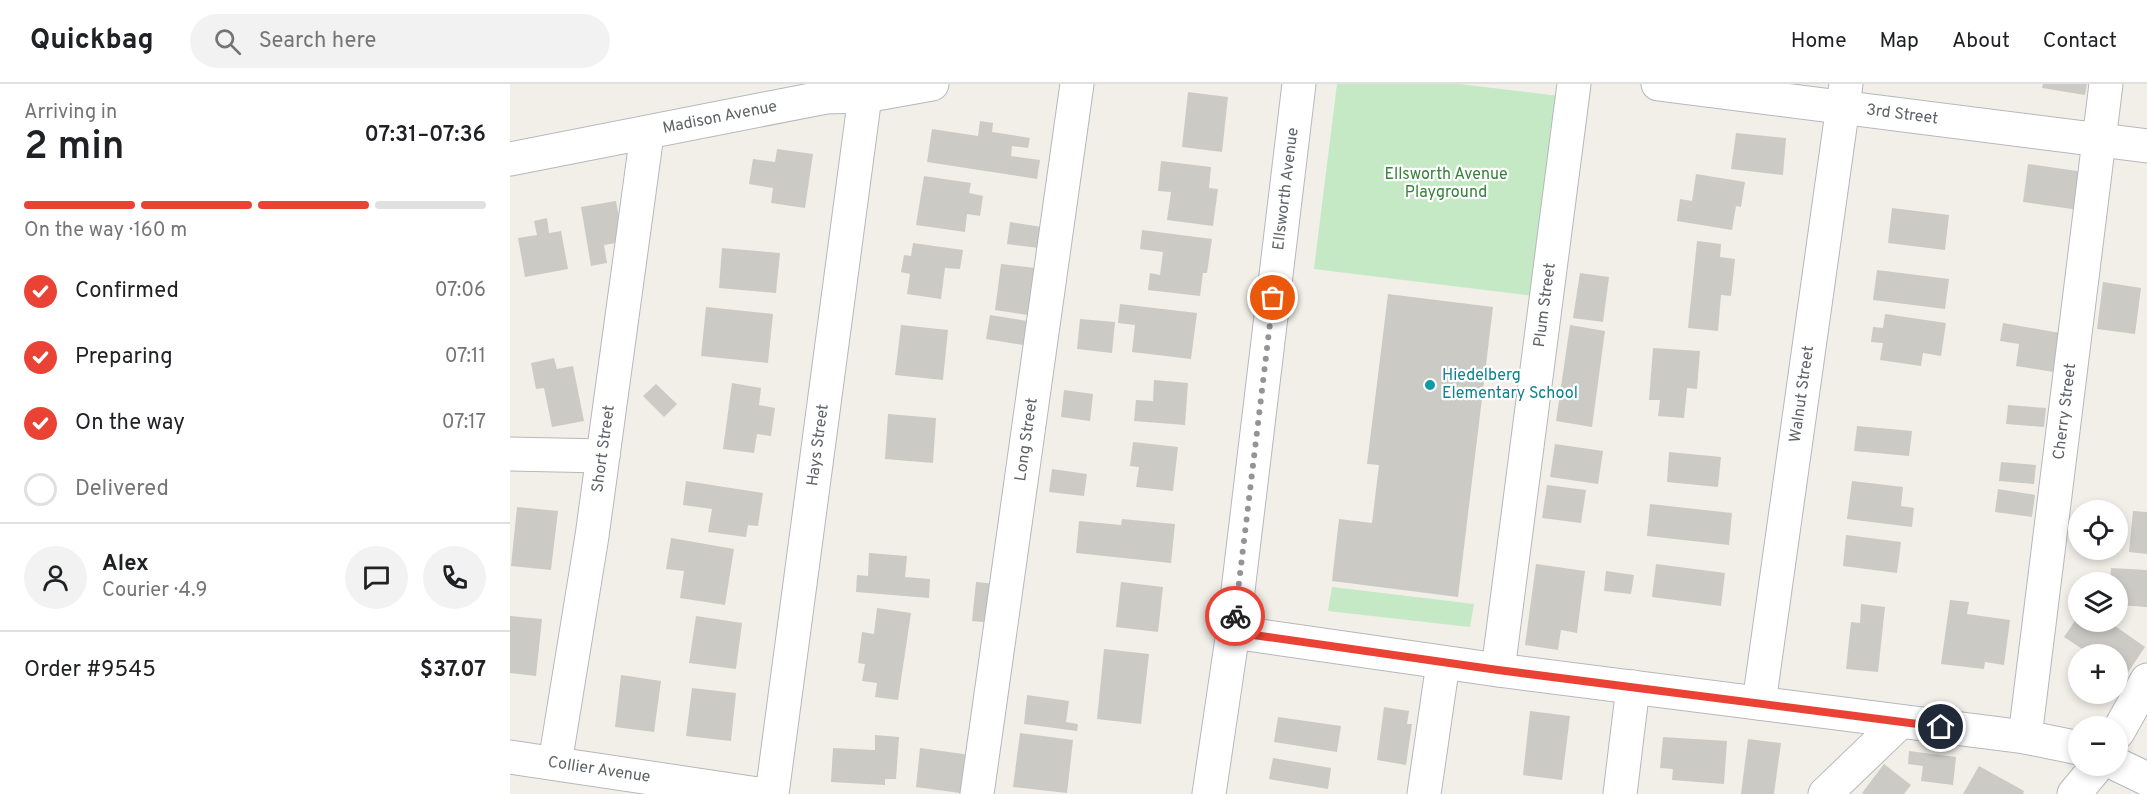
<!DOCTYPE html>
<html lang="en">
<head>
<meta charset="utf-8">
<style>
  :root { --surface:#fff; --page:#f2f2f2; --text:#202124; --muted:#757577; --line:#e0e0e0; --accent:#ea4335 }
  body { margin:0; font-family:Overpass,sans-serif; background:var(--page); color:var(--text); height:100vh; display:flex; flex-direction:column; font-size:22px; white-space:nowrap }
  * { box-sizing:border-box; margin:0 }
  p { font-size:20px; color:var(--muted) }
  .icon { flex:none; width:33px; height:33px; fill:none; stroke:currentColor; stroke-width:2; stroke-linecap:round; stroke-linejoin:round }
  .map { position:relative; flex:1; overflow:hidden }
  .panel { display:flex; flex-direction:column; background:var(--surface); width:510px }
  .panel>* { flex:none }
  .controls { position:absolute; left:1558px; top:416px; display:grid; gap:12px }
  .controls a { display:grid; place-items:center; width:60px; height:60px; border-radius:50%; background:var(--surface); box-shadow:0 3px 9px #0003; font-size:30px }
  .pin { position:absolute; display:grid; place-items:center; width:51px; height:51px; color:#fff; margin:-26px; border:3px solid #fff; border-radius:50%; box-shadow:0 2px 6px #0007 }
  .courier { position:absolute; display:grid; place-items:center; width:60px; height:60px; margin:-30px; border:4px solid #ea4335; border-radius:50%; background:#fff; color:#222; box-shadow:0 2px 8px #0007 }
  .summary em { font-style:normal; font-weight:600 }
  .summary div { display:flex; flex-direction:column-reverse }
  .summary { display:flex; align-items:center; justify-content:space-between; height:102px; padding:0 24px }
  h1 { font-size:39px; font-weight:600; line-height:45px }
  .bar { display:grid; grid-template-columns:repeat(4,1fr); gap:9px 6px; align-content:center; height:72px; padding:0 24px }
  .bar i { height:8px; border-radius:4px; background:var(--line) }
  .bar .on { background:var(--accent) }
  .bar p { grid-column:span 4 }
  .line { display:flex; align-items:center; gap:15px; padding:0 24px; border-top:2px solid var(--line) }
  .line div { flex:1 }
  .round { display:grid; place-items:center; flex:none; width:63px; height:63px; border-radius:32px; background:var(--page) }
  ol { padding:0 24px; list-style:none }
  li { display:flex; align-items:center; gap:18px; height:66px }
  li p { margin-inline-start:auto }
  li .icon { padding:6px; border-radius:50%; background:var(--accent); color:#fff; stroke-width:4 }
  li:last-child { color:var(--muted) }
  li i { width:33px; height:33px; border:3px solid var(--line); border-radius:50% }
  header { display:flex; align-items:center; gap:36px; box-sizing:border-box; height:84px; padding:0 30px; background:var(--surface); border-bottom:2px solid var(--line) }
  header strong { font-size:28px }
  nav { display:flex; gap:33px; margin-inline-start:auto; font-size:21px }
  .search { width:420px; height:54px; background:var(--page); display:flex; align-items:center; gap:15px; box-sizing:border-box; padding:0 21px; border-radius:33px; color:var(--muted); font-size:22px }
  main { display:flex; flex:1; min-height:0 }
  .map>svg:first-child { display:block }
  .green { fill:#c5e8c5 }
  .building { fill:#cccac5 }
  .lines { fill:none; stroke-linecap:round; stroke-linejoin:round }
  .minor-casing { stroke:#b5b8bc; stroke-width:35 }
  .minor { stroke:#fff; stroke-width:33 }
  .done { stroke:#929495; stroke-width:6; stroke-dasharray:0 10.8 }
  .route { stroke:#ea4335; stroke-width:8 }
  .culture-dot { fill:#0f9aa8; stroke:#fff; stroke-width:2 }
  .labels { text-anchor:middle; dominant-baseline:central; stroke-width:4.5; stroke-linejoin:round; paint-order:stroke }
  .street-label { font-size:16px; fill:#5f6368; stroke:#fff }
  .park-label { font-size:16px; fill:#348238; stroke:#fff }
  .culture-label { font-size:16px; fill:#0d838f; stroke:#fff; text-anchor:start }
</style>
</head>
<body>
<header>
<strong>Quickbag</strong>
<div class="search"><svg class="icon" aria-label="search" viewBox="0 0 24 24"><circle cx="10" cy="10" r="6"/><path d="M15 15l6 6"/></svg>Search here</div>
<nav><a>Home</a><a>Map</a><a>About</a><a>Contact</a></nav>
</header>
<main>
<section class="panel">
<div class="summary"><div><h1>2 min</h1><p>Arriving in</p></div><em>07:31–07:36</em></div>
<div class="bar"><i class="on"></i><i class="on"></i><i class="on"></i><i></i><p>On the way · 160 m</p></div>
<ol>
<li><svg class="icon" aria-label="check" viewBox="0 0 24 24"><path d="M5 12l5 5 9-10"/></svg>Confirmed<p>07:06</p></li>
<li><svg class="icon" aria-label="check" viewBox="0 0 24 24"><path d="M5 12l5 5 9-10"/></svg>Preparing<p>07:11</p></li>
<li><svg class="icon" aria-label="check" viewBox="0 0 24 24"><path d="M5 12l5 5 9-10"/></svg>On the way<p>07:17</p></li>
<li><i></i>Delivered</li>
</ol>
<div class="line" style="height:108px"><a class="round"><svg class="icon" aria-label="person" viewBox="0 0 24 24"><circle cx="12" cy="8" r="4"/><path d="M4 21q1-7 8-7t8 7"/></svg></a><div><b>Alex</b><p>Courier · 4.9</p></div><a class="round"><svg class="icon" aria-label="chat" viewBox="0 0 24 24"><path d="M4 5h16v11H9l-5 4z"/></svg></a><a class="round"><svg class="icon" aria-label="phone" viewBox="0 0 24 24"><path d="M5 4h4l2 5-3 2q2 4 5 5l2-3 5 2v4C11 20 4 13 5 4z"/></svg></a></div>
<div class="line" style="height:78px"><div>Order #9545</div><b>$37.07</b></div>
</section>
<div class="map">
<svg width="1637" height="710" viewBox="0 0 1637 710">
  <rect width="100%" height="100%" fill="#f1efe8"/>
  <!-- green -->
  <path class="green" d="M 827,0 L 949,0 L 1049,12 L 1024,212 L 804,185 Z
    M 822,503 L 964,520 L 960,543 L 818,527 Z"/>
  <!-- building -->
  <path class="building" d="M 1533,0 L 1577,0 L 1575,11 L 1532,4 Z
    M 678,8 L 718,13 L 712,68 L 672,63 Z
    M 470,37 L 483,39 L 482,48 L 520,54 L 518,64 L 502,62 L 501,72 L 530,76 L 527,95 L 417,78 L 422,45 L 468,52 Z
    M 1226,49 L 1276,54 L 1273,91 L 1221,85 Z
    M 267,65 L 303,70 L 295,124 L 261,119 L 263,104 L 239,100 L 243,75 L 265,78 Z
    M 651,77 L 701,83 L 699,104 L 708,105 L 703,142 L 657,136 L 661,108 L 648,107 Z
    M 1518,80 L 1574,88 L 1569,126 L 1513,118 Z
    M 1186,90 L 1235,98 L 1231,123 L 1226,122 L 1222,146 L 1167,137 L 1170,115 L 1182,117 Z
    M 414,92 L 461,99 L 459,109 L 473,112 L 470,132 L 457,130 L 455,148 L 406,141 Z
    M 106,117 L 113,158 L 94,161 L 97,179 L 81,182 L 71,123 Z
    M 1382,124 L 1439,131 L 1435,166 L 1378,159 Z
    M 37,134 L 39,149 L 51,147 L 58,185 L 15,193 L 8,154 L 27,151 L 24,137 Z
    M 500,138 L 532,143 L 529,164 L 497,160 Z
    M 632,146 L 702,155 L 697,189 L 693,189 L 690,212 L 638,206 L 640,189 L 650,191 L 653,168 L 630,165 Z
    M 1187,157 L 1211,160 L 1210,173 L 1225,175 L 1221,212 L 1211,211 L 1208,247 L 1178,244 Z
    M 403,159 L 453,166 L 450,185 L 435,184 L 431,215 L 397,210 L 400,190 L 391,188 L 394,171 L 401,172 Z
    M 212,164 L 270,169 L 266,209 L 209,204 Z
    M 491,180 L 525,184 L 518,231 L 485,226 Z
    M 1367,186 L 1439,195 L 1435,225 L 1363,216 Z
    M 1070,189 L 1099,193 L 1093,238 L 1063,234 Z
    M 1593,198 L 1631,204 L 1625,250 L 1587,245 Z
    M 878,210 L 983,223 L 948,513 L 822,497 L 829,435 L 862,439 L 869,381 L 857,380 Z
    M 610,220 L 687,229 L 681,275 L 622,268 L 625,241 L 608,239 Z
    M 196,223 L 263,230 L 258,279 L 191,272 Z
    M 1375,230 L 1436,239 L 1431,272 L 1413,269 L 1411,282 L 1370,276 L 1373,259 L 1361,258 L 1363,243 L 1373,244 Z
    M 480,231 L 517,237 L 513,261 L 476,255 Z
    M 570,235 L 605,238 L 602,269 L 567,265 Z
    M 1493,239 L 1550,249 L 1544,288 L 1506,282 L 1509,260 L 1490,257 Z
    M 391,241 L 438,246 L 433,296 L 385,291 Z
    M 1060,241 L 1095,247 L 1082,343 L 1046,337 Z
    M 1143,264 L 1190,267 L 1187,305 L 1177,304 L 1174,334 L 1148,332 L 1150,316 L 1139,316 Z
    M 44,274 L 47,285 L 63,282 L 74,337 L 42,343 L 34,304 L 26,305 L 21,279 Z
    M 644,296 L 678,299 L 675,341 L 624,337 L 626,316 L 643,317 Z
    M 222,299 L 251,304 L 249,321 L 265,324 L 261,352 L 247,350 L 244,369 L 213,365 Z
    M 146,300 L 167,320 L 154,333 L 133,312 Z
    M 554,306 L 583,310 L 580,337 L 551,333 Z
    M 1498,321 L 1536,324 L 1534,343 L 1496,340 Z
    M 378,330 L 426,334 L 423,379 L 375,375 Z
    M 1347,342 L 1402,347 L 1399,372 L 1344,367 Z
    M 623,358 L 668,363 L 663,407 L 626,403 L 629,383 L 620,382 Z
    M 1045,360 L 1093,367 L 1088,400 L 1040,393 Z
    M 1159,368 L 1211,373 L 1208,403 L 1157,398 Z
    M 1491,378 L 1526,381 L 1524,400 L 1489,397 Z
    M 542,385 L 577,390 L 574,412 L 539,408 Z
    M 176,397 L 253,409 L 248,442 L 238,441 L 236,453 L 198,448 L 202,425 L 173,421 Z
    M 1342,397 L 1393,403 L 1391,422 L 1404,424 L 1402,443 L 1337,435 Z
    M 1037,401 L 1076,406 L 1071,439 L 1032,434 Z
    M 1488,405 L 1525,411 L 1522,433 L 1485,428 Z
    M 1140,420 L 1222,429 L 1219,461 L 1137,452 Z
    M 7,423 L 48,427 L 41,486 L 1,482 Z
    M 1623,427 L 1637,428 L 1637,470 L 1619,468 Z
    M 612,435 L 665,440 L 661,479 L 566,469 L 569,437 L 611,441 Z
    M 1336,451 L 1391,458 L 1387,489 L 1333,482 Z
    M 161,454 L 224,465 L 215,521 L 170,514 L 174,487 L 156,485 Z
    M 359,469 L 397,472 L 395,493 L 420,495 L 419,514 L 346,508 L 347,491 L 358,492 Z
    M 1026,480 L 1075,487 L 1067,549 L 1051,546 L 1048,566 L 1015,561 Z
    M 1146,480 L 1215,489 L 1211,522 L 1142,513 Z
    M 1601,484 L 1637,486 L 1637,523 L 1608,521 L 1608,498 L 1600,498 Z
    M 1096,487 L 1124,491 L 1121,510 L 1094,507 Z
    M 466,498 L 487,500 L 483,539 L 462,537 Z
    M 611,498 L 653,503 L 648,548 L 606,543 Z
    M 1440,516 L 1459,518 L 1457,530 L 1500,536 L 1494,581 L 1475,578 L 1474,585 L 1431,580 Z
    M 1351,520 L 1375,523 L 1368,588 L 1336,585 L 1341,538 L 1350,539 Z
    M 367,524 L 401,529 L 388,616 L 365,613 L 367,599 L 352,597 L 355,580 L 348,579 L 352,548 L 364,550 Z
    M 1569,531 L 1569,537 L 1598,537 L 1635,563 L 1608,603 L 1608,570 L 1580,570 L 1554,553 Z
    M 0,532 L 32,535 L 26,592 L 0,589 Z
    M 186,532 L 232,539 L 226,585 L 179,579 Z
    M 594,565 L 639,570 L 631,640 L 587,635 Z
    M 111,591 L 151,597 L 144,648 L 105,643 Z
    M 182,604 L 226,609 L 221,657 L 176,652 Z
    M 517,611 L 559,617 L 556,638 L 568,640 L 567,647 L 514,640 Z
    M 874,623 L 899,627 L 897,640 L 902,640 L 896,681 L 867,676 Z
    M 1020,627 L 1060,632 L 1052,696 L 1013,691 Z
    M 768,633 L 831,642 L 827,668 L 764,658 Z
    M 510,649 L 563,656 L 557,709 L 503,703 Z
    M 365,651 L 389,653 L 386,695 L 375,695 L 375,701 L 321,698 L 323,664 L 365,666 Z
    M 1153,653 L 1217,657 L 1214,700 L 1162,696 L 1163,685 L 1150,684 Z
    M 1238,655 L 1271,659 L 1264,710 L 1231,710 Z
    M 410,664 L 467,672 L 457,710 L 406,703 Z
    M 1399,667 L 1446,673 L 1443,701 L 1411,697 L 1413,682 L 1398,680 Z
    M 763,674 L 821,684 L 818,705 L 759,695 Z
    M 1374,680 L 1401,701 L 1394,710 L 1354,710 L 1352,709 Z
    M 1469,682 L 1514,707 L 1513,710 L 1453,710 Z"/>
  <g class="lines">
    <!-- minor casing -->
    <g class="minor-casing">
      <g id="minor">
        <path id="s1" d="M 1148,0 L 1637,62"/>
        <path id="s2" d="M 0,75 L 316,13 L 355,12 L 422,0"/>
        <path d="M 0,370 L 93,372"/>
        <path d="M 723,548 L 988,586 L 1515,653 L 1569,664"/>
        <path id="s3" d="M 988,586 L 1064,0"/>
        <path id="s4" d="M 1249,619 L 1336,0"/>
        <path d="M 1608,648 L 1637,596"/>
        <path id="s5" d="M 1515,653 L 1596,0"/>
        <path id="s6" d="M 0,673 L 248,710"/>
        <path id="s7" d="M 45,679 L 82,452 L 137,50"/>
        <path d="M 1608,681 L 1637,695"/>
        <path id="s8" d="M 262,710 L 355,12"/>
        <path id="s9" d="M 467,710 L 567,0"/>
        <path id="s10" d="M 699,710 L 723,548 L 789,0"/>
        <path d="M 914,710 L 933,579"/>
        <path d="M 1110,710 L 1123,603"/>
        <path d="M 1315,710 L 1390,638"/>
        <path d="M 1564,710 L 1588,681"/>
      </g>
    </g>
    <!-- minor -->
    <use href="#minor" class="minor"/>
  </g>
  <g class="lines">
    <!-- done -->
    <path class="done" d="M 725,532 L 763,214"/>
    <!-- route -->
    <path class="route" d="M 725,532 L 723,548 L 988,586 L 1431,643"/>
  </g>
  <!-- markers -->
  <circle class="culture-dot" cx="920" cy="301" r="6"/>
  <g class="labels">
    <!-- street labels -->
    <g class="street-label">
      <text stroke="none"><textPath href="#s1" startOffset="246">3rd Street</textPath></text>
      <text stroke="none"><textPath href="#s2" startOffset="214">Madison Avenue</textPath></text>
      <text stroke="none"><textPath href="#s10" startOffset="610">Ellsworth Avenue</textPath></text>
      <text stroke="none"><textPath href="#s3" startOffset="368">Plum Street</textPath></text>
      <text stroke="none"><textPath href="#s4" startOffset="312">Walnut Street</textPath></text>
      <text stroke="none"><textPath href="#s5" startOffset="328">Cherry Street</textPath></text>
      <text stroke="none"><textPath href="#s9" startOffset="358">Long Street</textPath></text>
      <text stroke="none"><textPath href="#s8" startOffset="352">Hays Street</textPath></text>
      <text stroke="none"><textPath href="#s7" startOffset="318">Short Street</textPath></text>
      <text stroke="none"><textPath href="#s6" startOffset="90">Collier Avenue</textPath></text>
    </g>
    <!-- park labels -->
    <g class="park-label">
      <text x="936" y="91">Ellsworth Avenue<tspan x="936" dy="18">Playground</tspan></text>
    </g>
    <!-- culture labels -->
    <g class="culture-label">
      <text x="932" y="292">Hiedelberg<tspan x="932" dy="18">Elementary School</tspan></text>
    </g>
  </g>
</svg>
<div class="controls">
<a><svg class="icon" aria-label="locate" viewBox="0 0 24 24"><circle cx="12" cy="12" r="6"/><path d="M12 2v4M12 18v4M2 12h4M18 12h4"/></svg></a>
<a><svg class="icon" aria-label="layers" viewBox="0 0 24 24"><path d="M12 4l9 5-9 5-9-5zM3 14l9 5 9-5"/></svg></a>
<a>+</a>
<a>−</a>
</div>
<div class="pin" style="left:763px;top:214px;background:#ea580c"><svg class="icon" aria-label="bag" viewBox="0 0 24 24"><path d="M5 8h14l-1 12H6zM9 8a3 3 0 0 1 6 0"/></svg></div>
<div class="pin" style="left:1431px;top:643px;background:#1f2937"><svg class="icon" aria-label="home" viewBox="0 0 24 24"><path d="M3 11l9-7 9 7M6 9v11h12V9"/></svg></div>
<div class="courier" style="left:725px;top:532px"><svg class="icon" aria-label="bike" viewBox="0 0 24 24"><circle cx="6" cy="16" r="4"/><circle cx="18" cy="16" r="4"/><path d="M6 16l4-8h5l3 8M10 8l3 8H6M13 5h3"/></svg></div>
</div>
</main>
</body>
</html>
